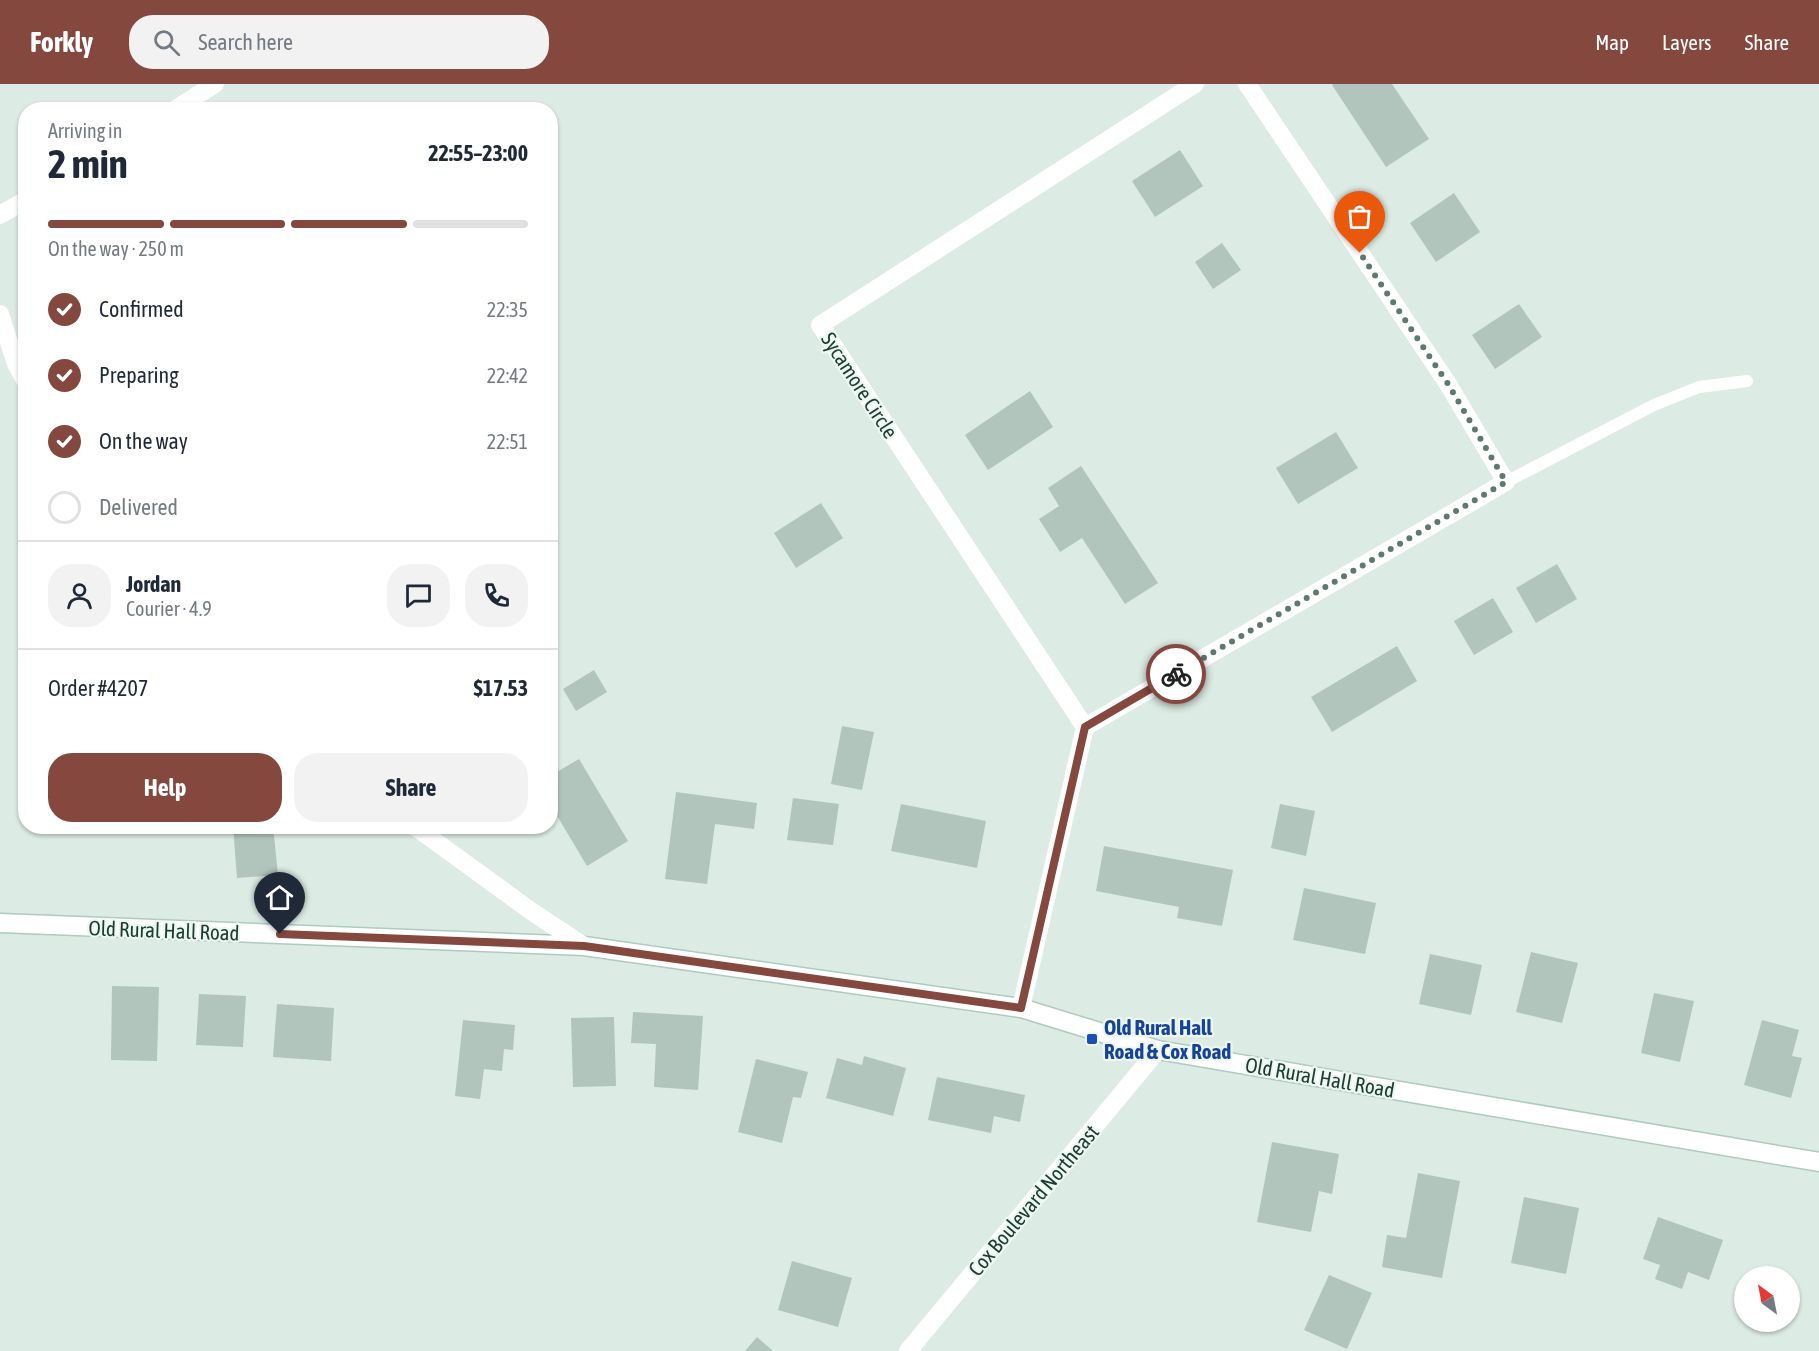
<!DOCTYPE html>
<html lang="en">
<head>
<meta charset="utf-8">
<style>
  :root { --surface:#fff; --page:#f2f2f3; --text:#1f2937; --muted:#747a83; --line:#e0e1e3; --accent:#84483e }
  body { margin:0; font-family:"Asap Condensed",sans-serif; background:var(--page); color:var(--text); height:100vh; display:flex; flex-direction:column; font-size:22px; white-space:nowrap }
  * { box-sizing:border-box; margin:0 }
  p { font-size:20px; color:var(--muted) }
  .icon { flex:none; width:33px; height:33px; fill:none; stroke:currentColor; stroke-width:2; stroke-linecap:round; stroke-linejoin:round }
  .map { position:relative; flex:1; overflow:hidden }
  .side { position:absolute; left:18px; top:18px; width:540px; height:732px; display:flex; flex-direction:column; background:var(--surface); border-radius:24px; box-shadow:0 2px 4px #0004 }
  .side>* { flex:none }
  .needle { width:39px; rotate:328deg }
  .buttons { position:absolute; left:1734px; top:1182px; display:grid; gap:12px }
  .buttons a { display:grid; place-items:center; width:66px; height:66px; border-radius:50%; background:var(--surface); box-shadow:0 2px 4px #0004; font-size:30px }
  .pin { position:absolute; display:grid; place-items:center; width:51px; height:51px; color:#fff; margin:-62px -26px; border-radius:50% 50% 50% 0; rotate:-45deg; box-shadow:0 0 6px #0007 }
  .pin .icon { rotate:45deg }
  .courier { position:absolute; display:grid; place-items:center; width:60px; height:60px; margin:-30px; border:4px solid #84483e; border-radius:50%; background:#fff; color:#222; box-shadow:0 2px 8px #0007 }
  .headline em { font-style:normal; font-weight:700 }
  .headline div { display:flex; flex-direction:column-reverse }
  .headline { display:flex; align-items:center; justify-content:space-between; height:102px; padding:0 30px }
  h1 { font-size:39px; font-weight:700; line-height:45px }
  .bar { display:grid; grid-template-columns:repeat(4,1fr); gap:9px 6px; align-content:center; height:72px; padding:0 30px }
  .bar i { height:8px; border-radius:4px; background:var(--line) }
  .bar .current { background:var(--accent) }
  .bar p { grid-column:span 4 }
  .line { display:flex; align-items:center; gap:15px; padding:0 30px; border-top:2px solid var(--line) }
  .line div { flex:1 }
  .round { display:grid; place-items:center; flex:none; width:63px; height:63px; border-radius:24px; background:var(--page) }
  ol { padding:0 30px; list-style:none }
  li { display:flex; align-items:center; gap:18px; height:66px }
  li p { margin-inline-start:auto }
  li .icon { padding:6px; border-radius:50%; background:var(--accent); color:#fff; stroke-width:4 }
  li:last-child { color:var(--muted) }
  li i { width:33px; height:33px; border:3px solid var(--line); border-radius:50% }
  .action { display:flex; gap:12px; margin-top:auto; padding:12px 30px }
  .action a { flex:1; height:69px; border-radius:24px; background:var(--accent); color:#fff; font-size:24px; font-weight:700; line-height:69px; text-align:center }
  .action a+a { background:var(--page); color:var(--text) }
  header { display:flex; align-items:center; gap:36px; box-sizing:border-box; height:84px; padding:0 30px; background:var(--accent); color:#fff }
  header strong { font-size:28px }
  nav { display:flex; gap:33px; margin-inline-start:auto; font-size:21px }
  .search { width:420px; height:54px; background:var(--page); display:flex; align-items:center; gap:15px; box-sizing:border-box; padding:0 21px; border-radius:24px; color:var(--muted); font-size:22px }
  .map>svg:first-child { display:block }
  .building { fill:#b2c5bd }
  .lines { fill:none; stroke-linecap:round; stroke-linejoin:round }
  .secondary-casing { stroke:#aecbc0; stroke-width:21 }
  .lane { stroke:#fff; stroke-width:12 }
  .street { stroke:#fff; stroke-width:18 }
  .secondary { stroke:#fff; stroke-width:18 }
  .done { stroke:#607970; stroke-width:6; stroke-dasharray:0 10.8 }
  .route { stroke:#84483e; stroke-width:8 }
  .transit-dot { fill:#1a4fb4; stroke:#edf7f2; stroke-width:2 }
  .labels { text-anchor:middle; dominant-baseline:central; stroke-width:4.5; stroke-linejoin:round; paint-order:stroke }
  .street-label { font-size:21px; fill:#1d3b32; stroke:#edf7f2 }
  .transit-label { font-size:21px; font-weight:bold; fill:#164399; stroke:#edf7f2; text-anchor:start }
</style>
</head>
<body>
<header>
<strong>Forkly</strong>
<div class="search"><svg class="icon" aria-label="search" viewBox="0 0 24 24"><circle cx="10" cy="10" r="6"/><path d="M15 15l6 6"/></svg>Search here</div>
<nav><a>Map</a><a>Layers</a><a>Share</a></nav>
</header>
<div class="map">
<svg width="1819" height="1267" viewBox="0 0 1819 1267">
  <rect width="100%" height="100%" fill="#dcebe4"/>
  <!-- building -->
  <path class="building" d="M 1333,0 L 1392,0 L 1429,55 L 1386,83 L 1332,1 Z
    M 1180,66 L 1203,102 L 1155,133 L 1132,97 Z
    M 1454,109 L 1480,148 L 1436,178 L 1410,139 Z
    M 1222,159 L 1241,186 L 1213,205 L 1195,178 Z
    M 1519,220 L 1542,253 L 1495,285 L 1472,251 Z
    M 1030,307 L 1053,343 L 988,386 L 965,351 Z
    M 1336,348 L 1358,384 L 1298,420 L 1276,384 Z
    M 1081,382 L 1158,499 L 1125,520 L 1082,454 L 1060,468 L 1039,435 L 1059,422 L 1048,404 Z
    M 821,419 L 843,454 L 796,484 L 774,449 Z
    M 1557,480 L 1577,515 L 1536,539 L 1516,504 Z
    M 1493,514 L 1513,548 L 1474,571 L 1454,537 Z
    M 1397,562 L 1417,597 L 1332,648 L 1311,613 Z
    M 594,586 L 607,608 L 576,627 L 563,605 Z
    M 842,642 L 874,648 L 862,706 L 831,700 Z
    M 579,675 L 628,757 L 587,782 L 550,720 L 550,692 Z
    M 676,708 L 757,719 L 754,745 L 715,740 L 707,800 L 665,795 Z
    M 793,714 L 839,720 L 833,761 L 787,756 Z
    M 901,720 L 986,737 L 977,784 L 891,767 Z
    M 1280,720 L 1315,727 L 1306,772 L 1271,764 Z
    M 233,742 L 273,742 L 278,791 L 237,794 Z
    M 1104,762 L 1233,786 L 1222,842 L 1177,834 L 1179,823 L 1096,807 Z
    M 1304,804 L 1376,819 L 1365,870 L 1293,856 Z
    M 1531,868 L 1578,879 L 1562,939 L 1516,928 Z
    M 1430,870 L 1482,881 L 1471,931 L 1419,920 Z
    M 112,902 L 159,903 L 157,977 L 111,976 Z
    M 1654,909 L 1694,917 L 1680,978 L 1641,969 Z
    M 199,910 L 246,912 L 243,963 L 196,961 Z
    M 277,920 L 334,924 L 331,977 L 273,973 Z
    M 633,928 L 703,932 L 698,1006 L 654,1003 L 656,960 L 631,959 Z
    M 614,933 L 616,1002 L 573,1003 L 571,934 Z
    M 463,936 L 515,941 L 513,966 L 504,965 L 502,987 L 484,985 L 480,1015 L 455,1012 Z
    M 1762,936 L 1799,946 L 1792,972 L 1802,974 L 1791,1014 L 1744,1001 Z
    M 864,972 L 906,984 L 893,1032 L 826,1014 L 837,974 L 862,981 Z
    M 756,975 L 808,988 L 801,1014 L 793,1013 L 782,1059 L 738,1048 Z
    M 937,993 L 1025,1011 L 1020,1038 L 994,1032 L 991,1049 L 928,1036 Z
    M 1272,1058 L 1339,1070 L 1332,1110 L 1319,1107 L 1311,1148 L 1257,1138 Z
    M 1418,1089 L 1460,1097 L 1442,1194 L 1382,1183 L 1387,1151 L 1406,1154 Z
    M 1524,1113 L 1579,1124 L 1566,1190 L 1511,1179 Z
    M 1658,1133 L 1723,1156 L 1709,1196 L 1688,1188 L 1682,1205 L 1655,1195 L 1660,1181 L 1643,1175 Z
    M 792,1177 L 852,1194 L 838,1243 L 778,1226 Z
    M 1329,1191 L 1372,1209 L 1347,1265 L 1304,1246 Z
    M 757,1253 L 773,1267 L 745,1267 Z"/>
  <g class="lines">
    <!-- secondary casing -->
    <g class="secondary-casing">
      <path id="secondary" d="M 0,839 L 584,862 L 1021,924 L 1158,966 L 1819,1078"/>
    </g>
    <!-- lane -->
    <path class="lane" d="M 1506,398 L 1654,321 L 1699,303 L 1747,297"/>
    <!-- street -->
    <path class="street" d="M 174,26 L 215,0
      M 0,131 L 26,116
      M 0,230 L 16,280 L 26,298
      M 1085,643 L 820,241 L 1195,0
      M 414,742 L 531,827 L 584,862
      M 1021,924 L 1085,643 L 1506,398 L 1448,300 L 1247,0
      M 908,1267 L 1158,966"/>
    <!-- secondary -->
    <use href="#secondary" class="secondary"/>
  </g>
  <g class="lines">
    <!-- done -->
    <path class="done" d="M 1176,590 L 1506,398 L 1448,300 L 1360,169"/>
    <!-- route -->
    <path class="route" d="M 280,850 L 584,862 L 1021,924 L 1085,643 L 1176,590"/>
  </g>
  <!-- markers -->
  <rect class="transit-dot" x="1086" y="949" width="12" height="12" rx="3"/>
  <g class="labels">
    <!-- street labels -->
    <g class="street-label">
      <text transform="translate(860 301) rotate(57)">Sycamore Circle</text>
      <text transform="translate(164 846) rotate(2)">Old Rural Hall Road</text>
      <text transform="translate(1320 993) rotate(10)">Old Rural Hall Road</text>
      <text transform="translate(1033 1116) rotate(-50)">Cox Boulevard Northeast</text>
    </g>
    <!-- transit labels -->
    <g class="transit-label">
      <text x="1104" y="943">Old Rural Hall<tspan x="1104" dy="24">Road &amp; Cox Road</tspan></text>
    </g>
  </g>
</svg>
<div class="buttons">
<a><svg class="needle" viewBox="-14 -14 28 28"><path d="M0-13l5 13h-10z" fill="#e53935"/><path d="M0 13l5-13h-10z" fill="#747a83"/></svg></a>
</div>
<div class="pin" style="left:1360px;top:169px;background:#ea580c"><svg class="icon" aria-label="bag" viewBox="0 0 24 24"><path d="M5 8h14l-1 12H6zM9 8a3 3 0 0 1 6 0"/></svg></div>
<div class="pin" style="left:280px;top:850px;background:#1f2937"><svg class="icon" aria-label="home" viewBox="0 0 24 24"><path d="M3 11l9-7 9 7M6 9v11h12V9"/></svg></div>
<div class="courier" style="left:1176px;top:590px"><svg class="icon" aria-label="bike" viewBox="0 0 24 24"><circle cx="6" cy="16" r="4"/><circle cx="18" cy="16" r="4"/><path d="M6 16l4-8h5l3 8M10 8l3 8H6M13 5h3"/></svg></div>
<section class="side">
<div class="headline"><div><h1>2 min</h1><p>Arriving in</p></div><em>22:55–23:00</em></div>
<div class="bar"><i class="current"></i><i class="current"></i><i class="current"></i><i></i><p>On the way · 250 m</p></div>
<ol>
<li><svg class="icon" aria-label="check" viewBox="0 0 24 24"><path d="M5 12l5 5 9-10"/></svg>Confirmed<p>22:35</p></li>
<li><svg class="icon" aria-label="check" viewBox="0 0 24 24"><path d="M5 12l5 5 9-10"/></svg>Preparing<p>22:42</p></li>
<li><svg class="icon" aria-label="check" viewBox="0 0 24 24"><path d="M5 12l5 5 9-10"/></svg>On the way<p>22:51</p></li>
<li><i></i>Delivered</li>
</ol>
<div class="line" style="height:108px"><a class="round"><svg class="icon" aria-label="person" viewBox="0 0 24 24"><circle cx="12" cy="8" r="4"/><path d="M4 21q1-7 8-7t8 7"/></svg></a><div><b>Jordan</b><p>Courier · 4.9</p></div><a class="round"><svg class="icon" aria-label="chat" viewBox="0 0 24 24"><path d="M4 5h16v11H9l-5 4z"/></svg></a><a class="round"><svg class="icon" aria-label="phone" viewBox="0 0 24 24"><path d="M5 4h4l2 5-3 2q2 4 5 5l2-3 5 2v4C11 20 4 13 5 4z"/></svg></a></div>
<div class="line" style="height:78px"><div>Order #4207</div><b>$17.53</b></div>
<div class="action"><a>Help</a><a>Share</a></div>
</section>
</div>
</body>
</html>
